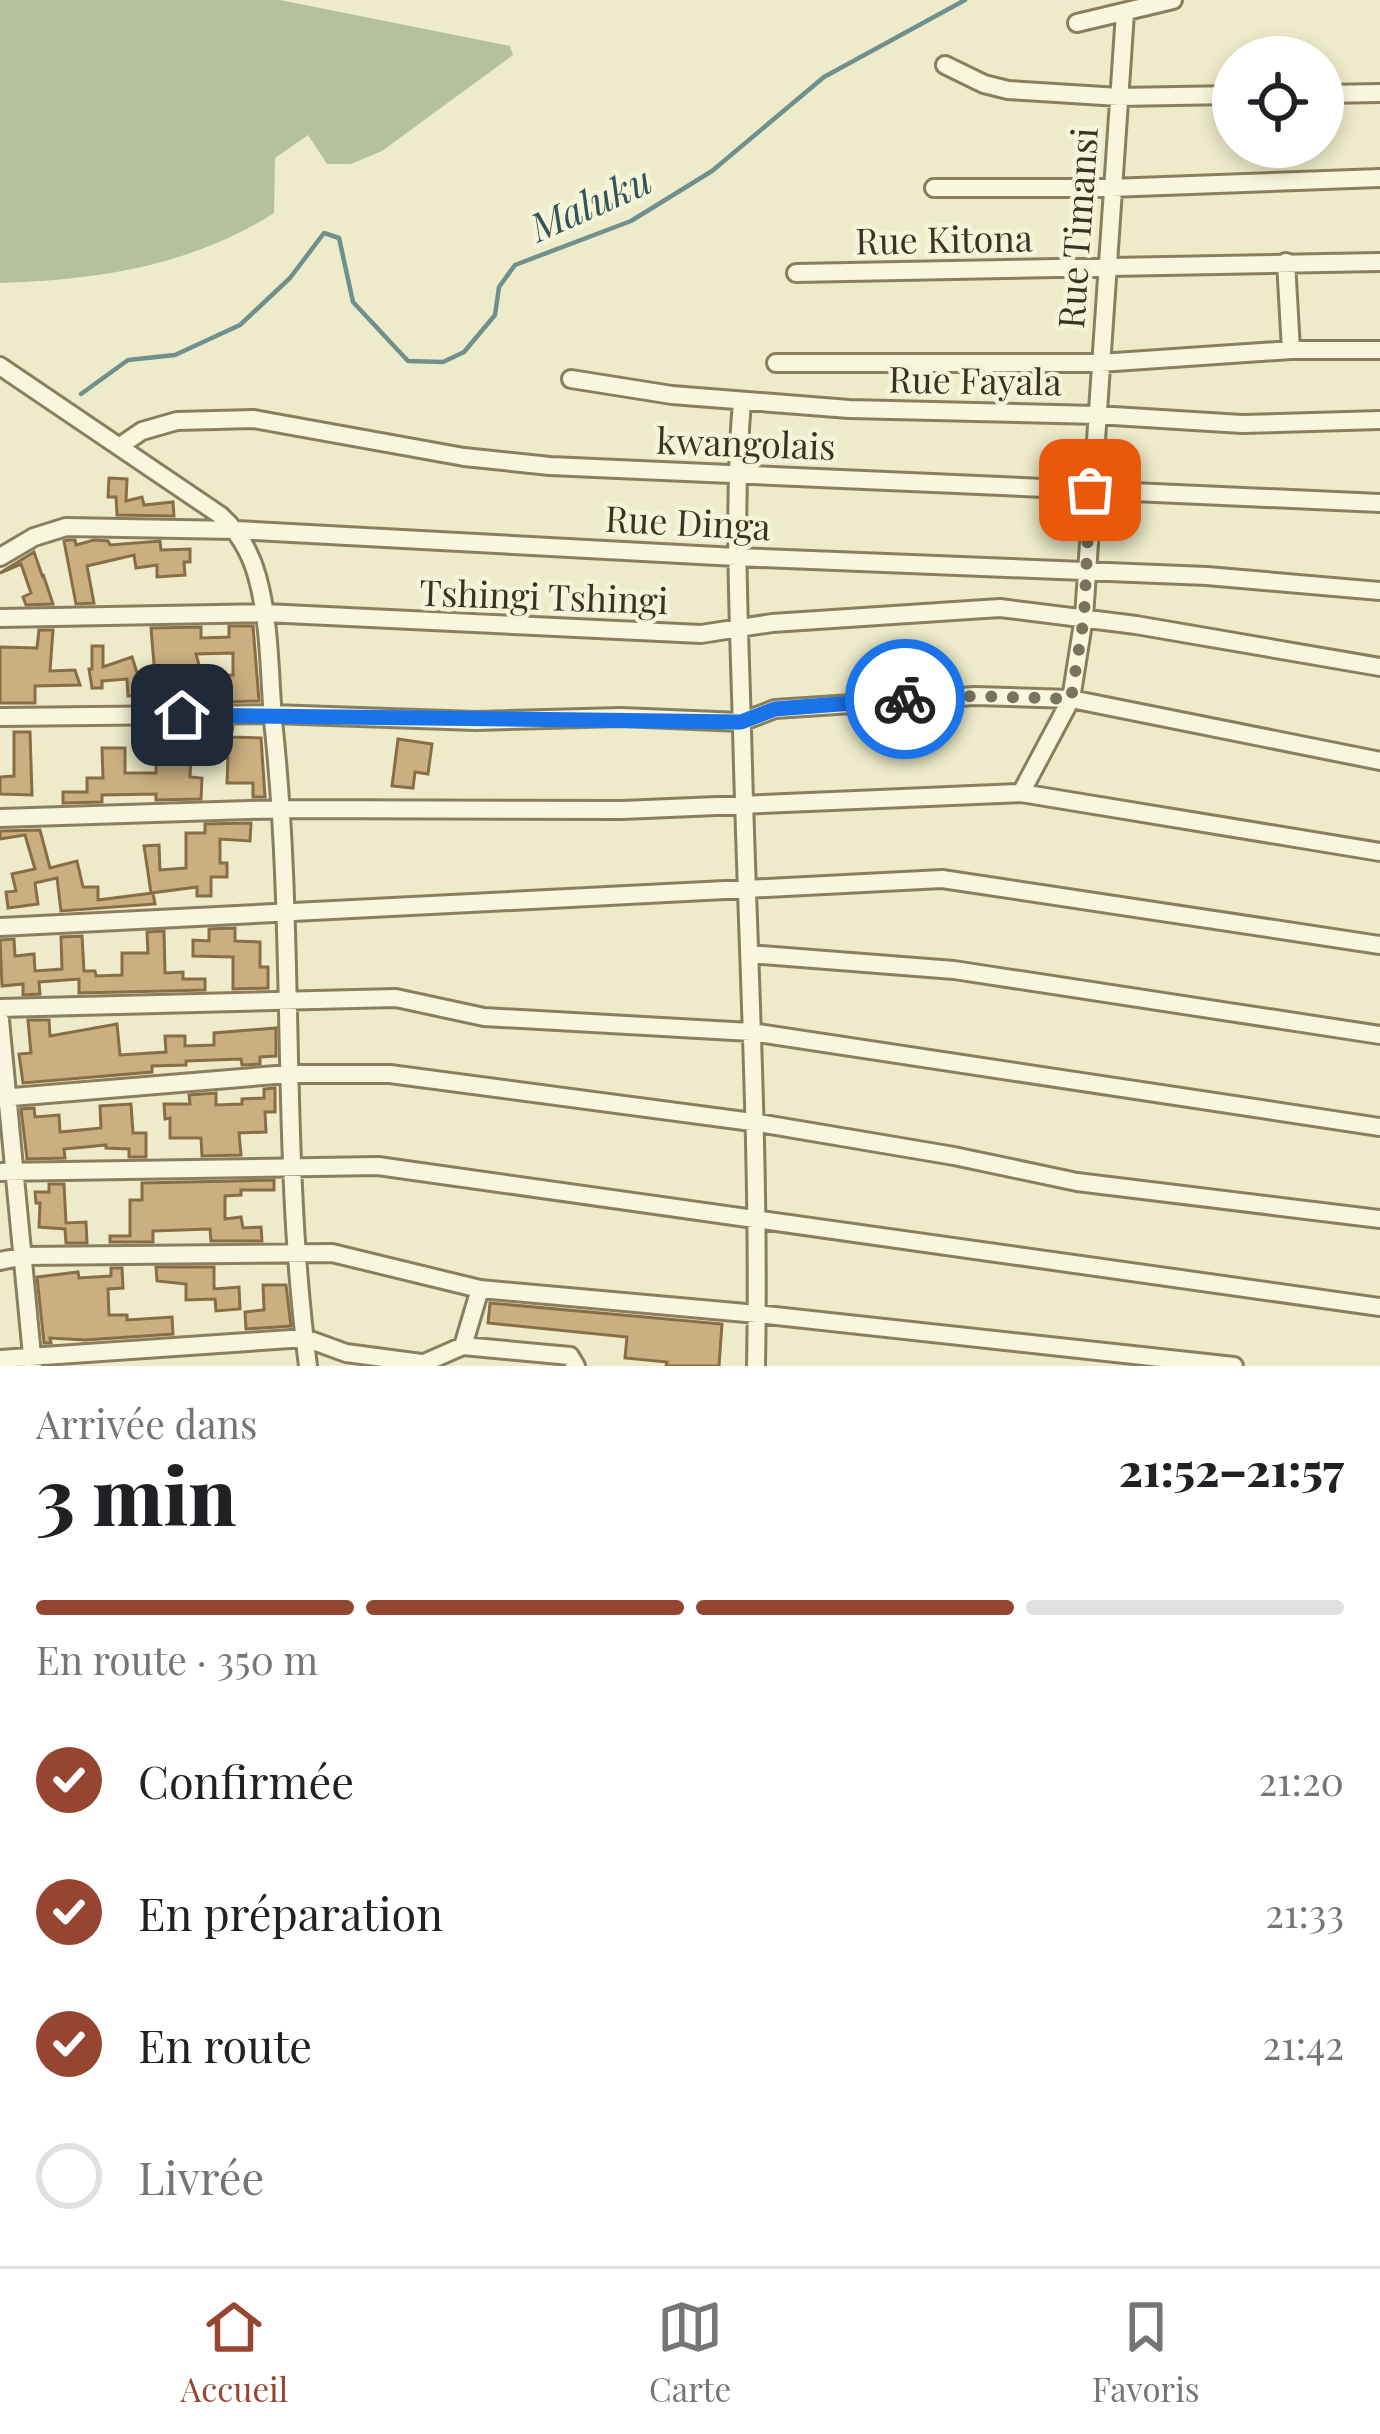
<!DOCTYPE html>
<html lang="fr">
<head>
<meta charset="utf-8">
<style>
  :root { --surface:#fff; --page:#f2f2f2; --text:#202124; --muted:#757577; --line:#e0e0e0; --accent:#964630 }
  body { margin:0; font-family:"Playfair Display",serif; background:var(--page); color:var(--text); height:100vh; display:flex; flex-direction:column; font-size:45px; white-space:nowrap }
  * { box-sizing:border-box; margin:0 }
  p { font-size:39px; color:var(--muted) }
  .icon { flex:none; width:66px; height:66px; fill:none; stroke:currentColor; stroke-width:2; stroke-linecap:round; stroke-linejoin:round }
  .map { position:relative; height:1366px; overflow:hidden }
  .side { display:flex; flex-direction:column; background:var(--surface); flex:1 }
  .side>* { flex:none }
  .buttons { position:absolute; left:1212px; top:36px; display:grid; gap:24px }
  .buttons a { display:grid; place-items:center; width:132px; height:132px; border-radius:50%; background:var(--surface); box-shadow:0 6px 18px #0003; font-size:60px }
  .pin { position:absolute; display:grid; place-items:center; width:102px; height:102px; color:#fff; margin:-51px; border-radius:24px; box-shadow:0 6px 18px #0006 }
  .courier { position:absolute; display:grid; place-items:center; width:120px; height:120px; margin:-60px; border:9px solid #1a73e8; border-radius:50%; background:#fff; color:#222; box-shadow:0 3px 15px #0007 }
  .summary em { font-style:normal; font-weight:800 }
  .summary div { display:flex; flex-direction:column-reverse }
  .summary { display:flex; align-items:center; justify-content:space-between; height:204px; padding:0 36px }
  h1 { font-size:78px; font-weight:800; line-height:90px }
  .bar { display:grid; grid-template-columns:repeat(4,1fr); gap:18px 12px; align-content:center; height:144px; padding:0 36px }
  .bar i { height:15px; border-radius:9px; background:var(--line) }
  .bar .on { background:var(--accent) }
  .bar p { grid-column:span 4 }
  ol { padding:0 36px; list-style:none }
  li { display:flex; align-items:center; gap:36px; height:132px }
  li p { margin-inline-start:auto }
  li .icon { padding:12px; border-radius:50%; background:var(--accent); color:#fff; stroke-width:4 }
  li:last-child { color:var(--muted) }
  li i { width:66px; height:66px; border:6px solid var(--line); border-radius:50% }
  .dock { display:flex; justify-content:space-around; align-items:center; height:168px; border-top:3px solid var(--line); background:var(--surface); font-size:33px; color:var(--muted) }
  .dock a { display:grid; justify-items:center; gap:6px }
  .dock .on { color:var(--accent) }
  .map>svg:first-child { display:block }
  .cemetery { fill:#b4c19b }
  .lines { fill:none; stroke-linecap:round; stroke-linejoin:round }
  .stream { stroke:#70908f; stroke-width:4.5 }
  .building { fill:#caaf80; stroke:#886e45; stroke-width:3; fill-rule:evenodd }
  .minor-casing { stroke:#897f5e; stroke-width:22 }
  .minor { stroke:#f8f6dc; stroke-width:16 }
  .done { stroke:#79735c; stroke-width:12; stroke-dasharray:0 21.6 }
  .route { stroke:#1a73e8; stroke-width:15 }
  .labels { text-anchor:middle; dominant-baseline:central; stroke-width:9; stroke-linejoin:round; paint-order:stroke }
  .street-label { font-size:36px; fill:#3a3321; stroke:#f5f3d8 }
  .water-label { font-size:39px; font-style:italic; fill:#315359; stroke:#f5f3d8 }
</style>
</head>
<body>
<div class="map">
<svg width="1380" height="1366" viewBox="0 0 1380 1366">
  <rect width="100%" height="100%" fill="#edebc9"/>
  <!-- cemetery -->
  <path class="cemetery" d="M 0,0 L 280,0 L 510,46 L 513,55 L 382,151 L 351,164 L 327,164 L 308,135 L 275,158 L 274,213 C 191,266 97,280 0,283 Z"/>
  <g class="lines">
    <!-- stream -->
    <path class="stream" d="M 81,394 L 128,360 L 175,355 L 240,325 L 290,278 L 324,233 L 339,238 L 353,302 L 408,361 L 443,362 L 464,352 L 495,315 L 499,287 L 515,265 L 631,221 L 712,171 L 824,77 L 965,0"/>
  </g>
  <!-- building -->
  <path class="building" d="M 109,478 L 127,479 L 126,501 L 142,497 L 144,505 L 173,502 L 174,516 L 117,515 L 116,497 L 108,497 Z
    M 68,540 L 75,540 L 76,545 L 94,540 L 108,541 L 110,545 L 160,541 L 161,550 L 190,549 L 190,562 L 184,562 L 185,575 L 157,577 L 157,565 L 136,568 L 134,555 L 87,566 L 94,603 L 76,604 L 64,541 Z
    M 34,552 L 43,578 L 43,574 L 53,604 L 26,605 L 23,597 L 31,593 L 21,564 L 0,573 Z
    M 229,626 L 253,626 L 259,701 L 224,702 L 224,689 L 194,690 L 195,702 L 180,702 L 178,684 L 156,688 L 151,628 L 201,627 L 201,638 L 229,637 ZM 233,653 L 233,675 L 202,676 L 196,654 Z
    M 39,630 L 53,630 L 50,671 L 75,670 L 80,685 L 35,686 L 35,703 L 0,703 L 0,647 L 37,648 Z
    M 92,646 L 103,646 L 103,667 L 132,657 L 144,695 L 128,696 L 127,679 L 102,681 L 102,688 L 92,688 L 89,669 L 92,669 Z
    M 222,727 L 233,727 L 231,737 L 261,738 L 265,797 L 253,797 L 253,783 L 227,783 L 228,758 L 191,756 L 190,777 L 202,778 L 201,799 L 156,800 L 156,794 L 102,795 L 102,802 L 63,803 L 63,792 L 87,792 L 87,778 L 103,778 L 102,748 L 125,748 L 125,773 L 156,773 L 156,763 L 161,763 L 162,728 L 199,728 L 199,744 L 219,745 Z
    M 14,732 L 30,732 L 32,795 L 0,794 L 0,777 L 14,776 Z
    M 398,739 L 432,744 L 428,774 L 415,772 L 413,788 L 392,786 Z
    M 251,823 L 250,841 L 220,839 L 220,863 L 227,863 L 227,877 L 211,877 L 211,896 L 197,896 L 197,887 L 151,893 L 144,846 L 159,845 L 160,870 L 186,868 L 186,833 L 205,833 L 205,824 Z
    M 40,830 L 50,868 L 77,861 L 83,887 L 98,887 L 98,900 L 153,893 L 155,904 L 61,911 L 57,878 L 35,883 L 38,904 L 8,908 L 6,892 L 16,891 L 12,874 L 35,869 L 25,835 L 0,839 L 0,831 Z
    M 235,928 L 235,941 L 260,942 L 260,967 L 268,967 L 268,988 L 233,989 L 233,957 L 193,956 L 193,940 L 209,941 L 209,929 Z
    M 164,931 L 165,973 L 183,972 L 183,979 L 205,979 L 205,990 L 79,993 L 79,979 L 39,982 L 40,994 L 23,995 L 23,984 L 2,986 L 0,940 L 14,939 L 15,956 L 34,954 L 35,971 L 62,969 L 61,937 L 82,936 L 84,971 L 95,971 L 96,976 L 122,975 L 122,953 L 148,953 L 147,932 Z
    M 28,1020 L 49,1020 L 50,1036 L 117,1024 L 120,1055 L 166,1052 L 165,1036 L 185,1036 L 185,1046 L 214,1045 L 214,1033 L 276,1028 L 276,1056 L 260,1057 L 260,1064 L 242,1065 L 241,1059 L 186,1061 L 186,1065 L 152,1066 L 152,1072 L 23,1083 L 19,1054 L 31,1053 Z
    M 275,1088 L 275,1112 L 265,1112 L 266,1132 L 239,1133 L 241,1155 L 202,1156 L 201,1138 L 170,1138 L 170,1118 L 165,1119 L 164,1104 L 190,1104 L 189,1095 L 216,1093 L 216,1105 L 242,1104 L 242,1099 L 264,1098 L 264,1089 Z
    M 131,1104 L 133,1133 L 146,1133 L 146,1157 L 129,1157 L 129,1149 L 106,1148 L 106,1145 L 64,1149 L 65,1158 L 27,1159 L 21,1109 L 34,1108 L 35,1117 L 59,1115 L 60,1132 L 101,1128 L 100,1106 Z
    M 274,1180 L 274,1190 L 241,1190 L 241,1195 L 225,1196 L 225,1219 L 241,1217 L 243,1228 L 261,1227 L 262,1241 L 211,1241 L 210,1229 L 153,1231 L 153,1242 L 110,1242 L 110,1236 L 130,1236 L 130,1200 L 142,1200 L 142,1183 Z
    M 49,1184 L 64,1184 L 66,1223 L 86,1222 L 87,1243 L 66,1243 L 65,1229 L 39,1227 L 40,1203 L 36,1203 L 35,1192 L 49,1192 Z
    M 156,1267 L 214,1267 L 214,1289 L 239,1287 L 240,1309 L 216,1311 L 215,1299 L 186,1300 L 186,1284 L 157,1281 Z
    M 111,1268 L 122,1268 L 123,1288 L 108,1289 L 109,1315 L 127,1315 L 127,1320 L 172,1317 L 173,1334 L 85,1340 L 50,1338 L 51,1343 L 44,1343 L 37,1277 L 78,1272 L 79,1278 L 111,1276 Z
    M 263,1285 L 286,1285 L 291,1326 L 246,1329 L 245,1312 L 264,1310 Z
    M 490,1303 L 722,1324 L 719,1366 L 666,1366 L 667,1362 L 625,1358 L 627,1337 L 488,1323 Z"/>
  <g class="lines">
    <!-- minor casing -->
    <g class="minor-casing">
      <path id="minor" d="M 1077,23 L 1173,0
        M 945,65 L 984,84 L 1008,90 L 1119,97 L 1233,95
        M 1323,94 L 1380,93
        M 934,188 L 1110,188 L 1380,178
        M 1286,262 L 1291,350
        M 796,273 L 1380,262
        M 776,363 L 1100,363 L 1291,350 L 1380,350
        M 0,366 L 220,515 C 239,532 250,551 257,576 C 271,626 269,679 274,730 C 296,941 280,1155 308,1366
        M 571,379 L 672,395 L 849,409 L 1097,415 L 1242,424 L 1380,420
        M 742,401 C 733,510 739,619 742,728 C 747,941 760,1154 756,1366
        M 120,446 L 142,431 L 177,421 L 254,419 L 464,457 L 550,466 L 1380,503
        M 0,557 L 34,537 L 66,527 L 236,530 L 736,557 L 1207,576 L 1380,591
        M 0,618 L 265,613 L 701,634 L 772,623 L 1000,608 L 1136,625 L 1380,667
        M 0,717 L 272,714 L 476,721 L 621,717 L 741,722 L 775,709 L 975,696 L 1071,699 L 1380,761
        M 1021,793 L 1071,699 L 1084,617 L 1125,13
        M 0,818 L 282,809 L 622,810 L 1021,793 L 1380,852
        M 0,927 L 942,879 L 1380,945
        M 749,954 L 954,970 L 1380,1035
        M 0,1008 L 396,998 L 484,1017 L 751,1032 L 1380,1127
        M 0,1020 L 33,1366
        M 0,1098 L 288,1074 L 390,1074 L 752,1122 L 954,1156 L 1077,1182 L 1380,1219
        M 0,1172 L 378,1166 L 1380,1307
        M 0,1261 L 25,1256 L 332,1253 L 480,1289 L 757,1314 L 1234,1366
        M 463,1346 L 480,1289
        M 0,1359 L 305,1338 L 346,1353 L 421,1363
        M 417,1366 L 463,1346 L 570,1356 L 576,1366"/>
    </g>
    <!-- minor -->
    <use href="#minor" class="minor"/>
  </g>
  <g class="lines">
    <!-- done -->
    <path class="done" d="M 905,699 L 975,696 L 1071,699 L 1084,617 L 1090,490"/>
    <!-- route -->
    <path class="route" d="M 182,715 L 741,722 L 775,709 L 905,699"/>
  </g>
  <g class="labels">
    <!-- street labels -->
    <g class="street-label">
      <text transform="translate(1076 228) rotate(-86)">Rue Timansi</text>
      <text transform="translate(944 238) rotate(-1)">Rue Kitona</text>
      <text transform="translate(975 379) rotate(1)">Rue Fayala</text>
      <text transform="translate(746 442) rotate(2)">kwangolais</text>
      <text transform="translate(688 521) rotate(3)">Rue Dinga</text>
      <text transform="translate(544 595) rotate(2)">Tshingi Tshingi</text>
    </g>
    <!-- water labels -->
    <g class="water-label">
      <text transform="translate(590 202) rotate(-24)">Maluku</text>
    </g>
  </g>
</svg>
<div class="buttons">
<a><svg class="icon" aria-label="locate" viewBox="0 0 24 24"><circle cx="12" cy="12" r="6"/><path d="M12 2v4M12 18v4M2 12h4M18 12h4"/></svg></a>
</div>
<div class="pin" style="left:1090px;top:490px;background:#ea580c"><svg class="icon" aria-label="bag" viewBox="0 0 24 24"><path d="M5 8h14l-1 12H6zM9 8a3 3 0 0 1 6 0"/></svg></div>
<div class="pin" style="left:182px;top:715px;background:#1f2937"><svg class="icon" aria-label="home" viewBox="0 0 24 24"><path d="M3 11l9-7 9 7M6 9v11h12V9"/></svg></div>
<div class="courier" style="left:905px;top:699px"><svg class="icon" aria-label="bike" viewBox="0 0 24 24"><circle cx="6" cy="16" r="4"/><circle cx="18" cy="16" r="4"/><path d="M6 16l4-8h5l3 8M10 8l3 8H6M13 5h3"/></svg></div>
</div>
<section class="side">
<div class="summary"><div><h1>3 min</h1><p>Arrivée dans</p></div><em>21:52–21:57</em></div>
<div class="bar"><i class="on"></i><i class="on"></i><i class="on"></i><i></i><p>En route · 350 m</p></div>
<ol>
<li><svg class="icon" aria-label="check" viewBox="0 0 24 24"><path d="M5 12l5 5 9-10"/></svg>Confirmée<p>21:20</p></li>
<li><svg class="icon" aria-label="check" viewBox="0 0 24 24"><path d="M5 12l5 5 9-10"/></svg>En préparation<p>21:33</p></li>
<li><svg class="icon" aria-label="check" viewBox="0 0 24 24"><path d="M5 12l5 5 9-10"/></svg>En route<p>21:42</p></li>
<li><i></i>Livrée</li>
</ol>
</section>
<nav class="dock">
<a class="on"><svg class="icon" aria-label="home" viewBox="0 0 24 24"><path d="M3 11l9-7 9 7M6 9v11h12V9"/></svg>Accueil</a>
<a><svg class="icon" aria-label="map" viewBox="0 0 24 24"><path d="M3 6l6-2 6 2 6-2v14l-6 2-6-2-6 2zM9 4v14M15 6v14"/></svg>Carte</a>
<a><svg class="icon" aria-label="saved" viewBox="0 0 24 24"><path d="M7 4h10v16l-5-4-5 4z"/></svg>Favoris</a>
</nav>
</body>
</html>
